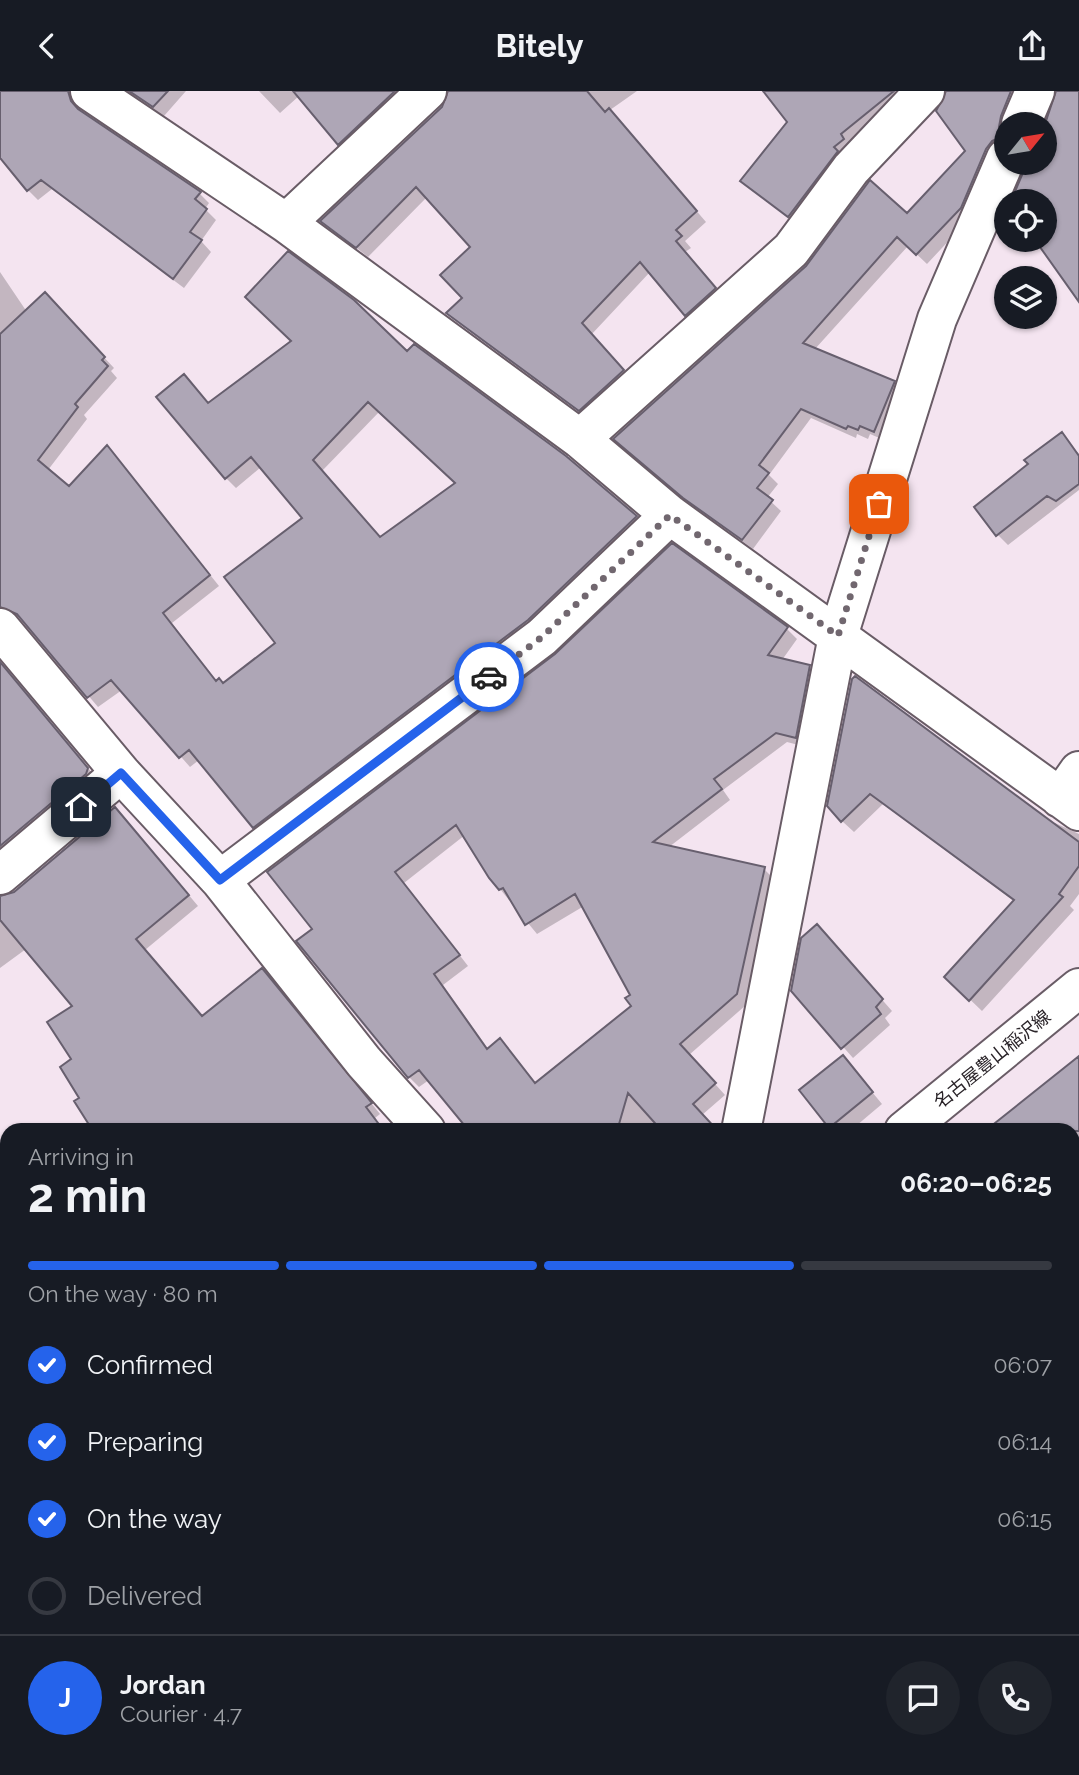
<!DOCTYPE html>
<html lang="en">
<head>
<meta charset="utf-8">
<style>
  :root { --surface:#171b24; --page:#20242c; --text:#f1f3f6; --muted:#9ea1a6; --line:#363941; --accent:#2563eb }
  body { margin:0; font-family:Raleway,"Noto Sans JP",sans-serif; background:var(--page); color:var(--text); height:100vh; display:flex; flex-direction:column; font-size:26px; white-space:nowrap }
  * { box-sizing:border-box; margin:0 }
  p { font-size:23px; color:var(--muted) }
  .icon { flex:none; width:38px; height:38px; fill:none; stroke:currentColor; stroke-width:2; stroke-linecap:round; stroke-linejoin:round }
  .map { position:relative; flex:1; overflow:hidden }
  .drawer { position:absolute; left:0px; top:1032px; width:1080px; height:653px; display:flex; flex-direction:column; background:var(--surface); border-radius:21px 21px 0 0; box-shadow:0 2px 5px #0004 }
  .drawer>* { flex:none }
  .needle { width:46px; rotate:60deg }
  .tools { position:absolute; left:994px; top:21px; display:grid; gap:14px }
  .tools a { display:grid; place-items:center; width:63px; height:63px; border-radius:50%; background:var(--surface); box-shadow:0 2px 5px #0004; font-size:35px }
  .pin { position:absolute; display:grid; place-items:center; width:60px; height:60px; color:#fff; margin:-30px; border-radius:14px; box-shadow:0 4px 10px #0006 }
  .courier { position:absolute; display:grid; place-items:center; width:70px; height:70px; margin:-35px; border:5px solid #2563eb; border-radius:50%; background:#fff; color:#222; box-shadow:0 2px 9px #0007 }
  .head em { font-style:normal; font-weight:700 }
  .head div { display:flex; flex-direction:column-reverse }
  .head { display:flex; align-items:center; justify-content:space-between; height:119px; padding:0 28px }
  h1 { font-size:46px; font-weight:700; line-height:52px }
  .bar { display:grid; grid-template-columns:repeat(4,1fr); gap:10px 7px; align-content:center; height:84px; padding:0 28px }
  .bar i { height:9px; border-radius:5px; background:var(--line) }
  .bar .selected { background:var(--accent) }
  .bar p { grid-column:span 4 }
  .line { display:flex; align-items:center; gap:18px; padding:0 28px; border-top:2px solid var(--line) }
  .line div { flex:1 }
  .round { display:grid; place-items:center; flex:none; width:74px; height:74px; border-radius:37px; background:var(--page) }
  ol { padding:0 28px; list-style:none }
  li { display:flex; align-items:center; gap:21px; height:77px }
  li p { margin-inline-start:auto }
  li .icon { padding:7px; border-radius:50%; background:var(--accent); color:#fff; stroke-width:4 }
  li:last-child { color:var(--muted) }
  li i { width:38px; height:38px; border:4px solid var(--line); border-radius:50% }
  header { display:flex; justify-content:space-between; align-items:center; height:91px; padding:0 28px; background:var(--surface); font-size:32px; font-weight:700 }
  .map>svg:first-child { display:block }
  .built { fill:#efd8ea }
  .shadow { fill:#0003; fill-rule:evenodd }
  .building { fill:#aea6b6; stroke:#675f6e; stroke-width:2; fill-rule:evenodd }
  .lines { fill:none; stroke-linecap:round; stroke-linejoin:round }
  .minor-casing { stroke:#695c66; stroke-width:42 }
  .major-casing { stroke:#695c66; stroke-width:42 }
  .minor { stroke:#fff; stroke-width:38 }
  .major { stroke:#fff; stroke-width:38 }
  .done { stroke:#71676f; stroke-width:7; stroke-dasharray:0 12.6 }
  .route { stroke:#2563eb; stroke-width:9 }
  .labels { text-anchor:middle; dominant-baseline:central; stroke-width:5; stroke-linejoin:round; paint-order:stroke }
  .street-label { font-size:18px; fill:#2a2429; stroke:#fff }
</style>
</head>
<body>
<header><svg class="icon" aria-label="back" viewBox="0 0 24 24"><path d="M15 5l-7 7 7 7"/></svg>Bitely<svg class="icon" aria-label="share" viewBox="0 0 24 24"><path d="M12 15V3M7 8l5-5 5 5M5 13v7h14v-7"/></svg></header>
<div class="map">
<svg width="1079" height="1684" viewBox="0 0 1079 1684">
  <rect width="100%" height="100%" fill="#f4e4f0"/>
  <!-- built -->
  <path class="built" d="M 0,1165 L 7,1173 L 7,1678 L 244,1678 L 240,1684 L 0,1684 Z"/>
  <!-- shadow -->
  <path class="shadow" d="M 0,0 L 81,0 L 78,10 L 80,22 L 199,102 L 209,112 L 205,118 L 216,129 L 201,150 L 211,161 L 184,197 L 52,98 L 38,109 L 28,99 L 0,64 Z
    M 124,0 L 186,0 L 164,25 Z
    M 259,0 L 416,0 L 349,63 L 299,5 L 280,22 Z
    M 450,0 L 637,0 L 610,19 L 706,131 L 685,150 L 691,157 L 685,161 L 725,208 L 696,234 L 650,181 L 591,244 L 633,290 L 590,329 L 448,222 L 464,207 L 473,156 L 427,106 L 368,166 L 323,130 L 443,17 Z
    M 767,0 L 908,0 L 799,135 L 742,89 L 790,31 Z
    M 948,0 L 1022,0 L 1003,44 L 1006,48 L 1006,58 L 970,127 L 927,173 L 908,155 L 815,258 L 894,291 L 904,301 L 884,349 L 870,343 L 868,348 L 857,343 L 856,347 L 811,327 L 769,384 L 778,393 L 767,407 L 781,420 L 753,458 L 695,416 L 625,357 L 907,125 L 970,63 Z
    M 1064,0 L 1079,0 L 1079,208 L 1038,149 L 1045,149 L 1045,110 L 1013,110 L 1028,72 L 1045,72 L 1045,37 L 1057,4 Z
    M 0,181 L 27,221 L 55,214 L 114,277 L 111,280 L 117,287 L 84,324 L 87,328 L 48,379 L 70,398 L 107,357 L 117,367 L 219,495 L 172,532 L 217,591 L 223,594 L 277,552 L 304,427 L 261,376 L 236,397 L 226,387 L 209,313 L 407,262 L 565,367 L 646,436 L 538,539 L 264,746 L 199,669 L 190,676 L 122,599 L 98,616 L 25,530 L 19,526 L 0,528 ZM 380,320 L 457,393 L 380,448 L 322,380 Z
    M 1062,344 L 1079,363 L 1079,399 L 1008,454 L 998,444 L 1030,374 Z
    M 786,537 L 797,548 L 782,569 L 809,575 L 819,586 L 806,656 L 787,651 L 723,699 L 730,709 L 669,756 L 764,778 L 774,788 L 746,914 L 689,964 L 725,1004 L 702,1024 L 716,1039 L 471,1040 L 429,989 L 419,996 L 409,986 L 314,838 L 269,781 ZM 465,744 L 500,798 L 537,843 L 584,815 L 632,904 L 633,915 L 536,993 L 500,950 L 489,959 L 443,894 L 468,875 L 404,792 Z
    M 0,572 L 98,689 L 0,774 Z
    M 854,589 L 1053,734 L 1055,732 L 1079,743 L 1079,803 L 1070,815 L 1074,819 L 982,920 L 958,897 L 1015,811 L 883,713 L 854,741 L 842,730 Z
    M 125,728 L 198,815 L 145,859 L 203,927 L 272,890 L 380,1023 L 375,1027 L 384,1040 L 297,1040 L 82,1007 L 73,968 L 74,915 L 26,858 L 0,877 L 0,807 L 5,807 Z
    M 827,846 L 892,920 L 885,927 L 890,934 L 853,967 L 793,899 Z
    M 843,966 L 882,1013 L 850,1040 L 834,1040 L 802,1000 Z
    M 1079,967 L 1079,1048 L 1073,1053 L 1073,1040 Z
    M 1073,1134 L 1079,1139 L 1079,1168 L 1073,1175 Z
    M 0,1258 L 7,1266 L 7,1378 L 0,1371 Z
    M 1073,1258 L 1079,1265 L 1079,1324 L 1073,1317 Z
    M 1073,1615 L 1079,1616 L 1079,1684 L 697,1684 L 698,1678 L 1073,1678 Z
    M 7,1675 L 7,1678 L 249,1678 L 244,1684 L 0,1684 Z
    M 522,1678 L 668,1678 L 665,1684 L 517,1684 Z"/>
  <!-- building -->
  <path class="building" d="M 0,0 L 68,0 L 71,10 L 78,18 L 201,101 L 195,108 L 207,118 L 190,141 L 202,149 L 173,188 L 41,89 L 27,100 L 0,67 Z
    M 129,0 L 168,0 L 153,16 Z
    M 293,0 L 395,0 L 338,54 Z
    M 448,0 L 587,0 L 605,21 L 609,17 L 697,120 L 676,139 L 682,145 L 676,150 L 716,197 L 685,225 L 640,171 L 582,232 L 624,279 L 579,320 L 446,222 L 462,207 L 440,184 L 470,156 L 416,96 L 356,157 L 320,130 L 442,16 Z
    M 763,0 L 894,0 L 841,43 L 844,48 L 834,56 L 838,60 L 788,126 L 740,90 L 787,31 Z
    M 946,0 L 1011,0 L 1001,25 L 999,36 L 1003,45 L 992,50 L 986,58 L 961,117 L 916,164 L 897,146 L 803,252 L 895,290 L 874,341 L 860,335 L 858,339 L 848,335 L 846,338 L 801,318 L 759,374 L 769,382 L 757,397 L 773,409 L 742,449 L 683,407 L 613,348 L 806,175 L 870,89 L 907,122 L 965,60 L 936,20 Z
    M 1056,0 L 1079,0 L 1079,211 L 1035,149 L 1045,149 L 1045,110 L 1011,110 L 1027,72 L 1045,72 L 1045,33 Z
    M 288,160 L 354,209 L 407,260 L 414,253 L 566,365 L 637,425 L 528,529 L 253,737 L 189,659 L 179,667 L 111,589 L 87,607 L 17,523 L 0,516 L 0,243 L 45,201 L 105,266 L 102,269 L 108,275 L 75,313 L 78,316 L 38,369 L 69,395 L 107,354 L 210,484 L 163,522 L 216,590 L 219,587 L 223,592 L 275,552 L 224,486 L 302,427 L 251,366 L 225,388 L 156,306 L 184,283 L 208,312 L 291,250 L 245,206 ZM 368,311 L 455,392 L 380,446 L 313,369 Z
    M 1062,341 L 1079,365 L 1079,393 L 1056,410 L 1047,405 L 996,445 L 974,416 L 1028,373 L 1024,369 Z
    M 672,452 L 788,536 L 768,564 L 810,574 L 796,647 L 776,642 L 714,688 L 722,698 L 653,751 L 765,776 L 737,903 L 680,953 L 716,992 L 693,1013 L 718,1040 L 662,1040 L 628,1002 L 617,1040 L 469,1040 L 419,979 L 408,987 L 296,850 L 312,838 L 267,781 L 555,563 ZM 456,734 L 489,787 L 499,799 L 503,797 L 525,834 L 575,803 L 630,904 L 625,907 L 631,915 L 535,992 L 500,947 L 487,958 L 434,883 L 460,864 L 395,781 Z
    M 0,571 L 88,677 L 86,683 L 0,755 Z
    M 855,585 L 1079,751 L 1079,775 L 1059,803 L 1063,806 L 969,910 L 944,886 L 1014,809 L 870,703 L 841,731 L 827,715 L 852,588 Z
    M 115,716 L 189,804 L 136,848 L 202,925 L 262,877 L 372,1012 L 366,1016 L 384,1040 L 93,1040 L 74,1010 L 79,1007 L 60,976 L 71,968 L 47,931 L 72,915 L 0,829 L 0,805 L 14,801 Z
    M 817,833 L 883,908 L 876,916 L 881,923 L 841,958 L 791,900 L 801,847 Z
    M 843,964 L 873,1001 L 829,1037 L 799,999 Z
    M 1079,965 L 1079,1040 L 985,1040 Z"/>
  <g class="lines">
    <!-- minor casing -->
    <g class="minor-casing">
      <path id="minor" d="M 90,0 L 286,132 L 580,348 L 670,424 L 1079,720
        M 1021,33 L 1035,0
        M 286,132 L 427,0
        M 580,348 L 791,159 L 851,78 L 925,0
        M 0,537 L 121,682 L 220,789 L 364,971 L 426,1040
        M 1060,707 L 1079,680
        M 0,784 L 121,682
        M 220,789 L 542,546 L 670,424
        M 741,1040 L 838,545 L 937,228 L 1006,67
        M 0,1144 L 7,1152
        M 1073,1588 L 1079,1593
        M 670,1684 L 675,1678"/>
    </g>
    <!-- major casing -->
    <g class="major-casing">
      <path id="major" d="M 904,1040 L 1079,897
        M 308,1684 L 313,1678"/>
    </g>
    <!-- minor -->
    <use href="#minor" class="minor"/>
    <!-- major -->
    <use href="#major" class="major"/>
  </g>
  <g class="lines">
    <!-- done -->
    <path class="done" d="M 489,586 L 542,546 L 670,424 L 838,545 L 879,413"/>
    <!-- route -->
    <path class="route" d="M 81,716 L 121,682 L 220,789 L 489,586"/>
  </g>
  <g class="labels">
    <!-- street labels -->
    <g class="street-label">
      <text transform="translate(992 968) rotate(-39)">名古屋豊山稲沢線</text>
    </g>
  </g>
</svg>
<div class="tools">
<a><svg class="needle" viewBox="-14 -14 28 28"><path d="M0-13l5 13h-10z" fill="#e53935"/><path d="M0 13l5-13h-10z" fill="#9ea1a6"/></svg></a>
<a><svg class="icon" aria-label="locate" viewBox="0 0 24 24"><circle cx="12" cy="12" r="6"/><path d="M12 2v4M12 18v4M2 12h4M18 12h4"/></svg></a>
<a><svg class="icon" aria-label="layers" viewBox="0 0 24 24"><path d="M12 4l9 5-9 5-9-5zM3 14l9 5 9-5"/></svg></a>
</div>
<div class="pin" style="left:879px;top:413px;background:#ea580c"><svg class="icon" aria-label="bag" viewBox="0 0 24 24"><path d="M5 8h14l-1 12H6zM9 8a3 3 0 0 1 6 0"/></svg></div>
<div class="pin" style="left:81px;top:716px;background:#1f2937"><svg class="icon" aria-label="home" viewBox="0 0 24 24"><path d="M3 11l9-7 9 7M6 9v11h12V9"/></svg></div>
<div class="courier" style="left:489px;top:586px"><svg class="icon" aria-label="car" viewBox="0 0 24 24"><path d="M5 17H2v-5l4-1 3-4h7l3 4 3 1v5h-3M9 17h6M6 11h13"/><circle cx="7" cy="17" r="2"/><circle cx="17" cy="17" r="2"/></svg></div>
<section class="drawer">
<div class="head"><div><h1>2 min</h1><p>Arriving in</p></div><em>06:20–06:25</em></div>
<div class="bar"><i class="selected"></i><i class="selected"></i><i class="selected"></i><i></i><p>On the way · 80 m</p></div>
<ol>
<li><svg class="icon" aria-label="check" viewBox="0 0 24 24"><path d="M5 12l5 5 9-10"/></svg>Confirmed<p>06:07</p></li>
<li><svg class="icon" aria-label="check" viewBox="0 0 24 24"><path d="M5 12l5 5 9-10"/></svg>Preparing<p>06:14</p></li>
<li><svg class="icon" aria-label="check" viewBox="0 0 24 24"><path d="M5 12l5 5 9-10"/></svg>On the way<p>06:15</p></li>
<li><i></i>Delivered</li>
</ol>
<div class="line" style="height:126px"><b class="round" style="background:var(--accent);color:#fff">J</b><div><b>Jordan</b><p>Courier · 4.7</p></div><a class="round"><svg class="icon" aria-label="chat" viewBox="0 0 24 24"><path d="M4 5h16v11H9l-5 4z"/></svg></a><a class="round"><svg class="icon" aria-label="phone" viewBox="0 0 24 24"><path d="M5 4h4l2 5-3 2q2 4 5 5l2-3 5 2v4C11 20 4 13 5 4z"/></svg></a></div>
</section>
</div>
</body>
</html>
